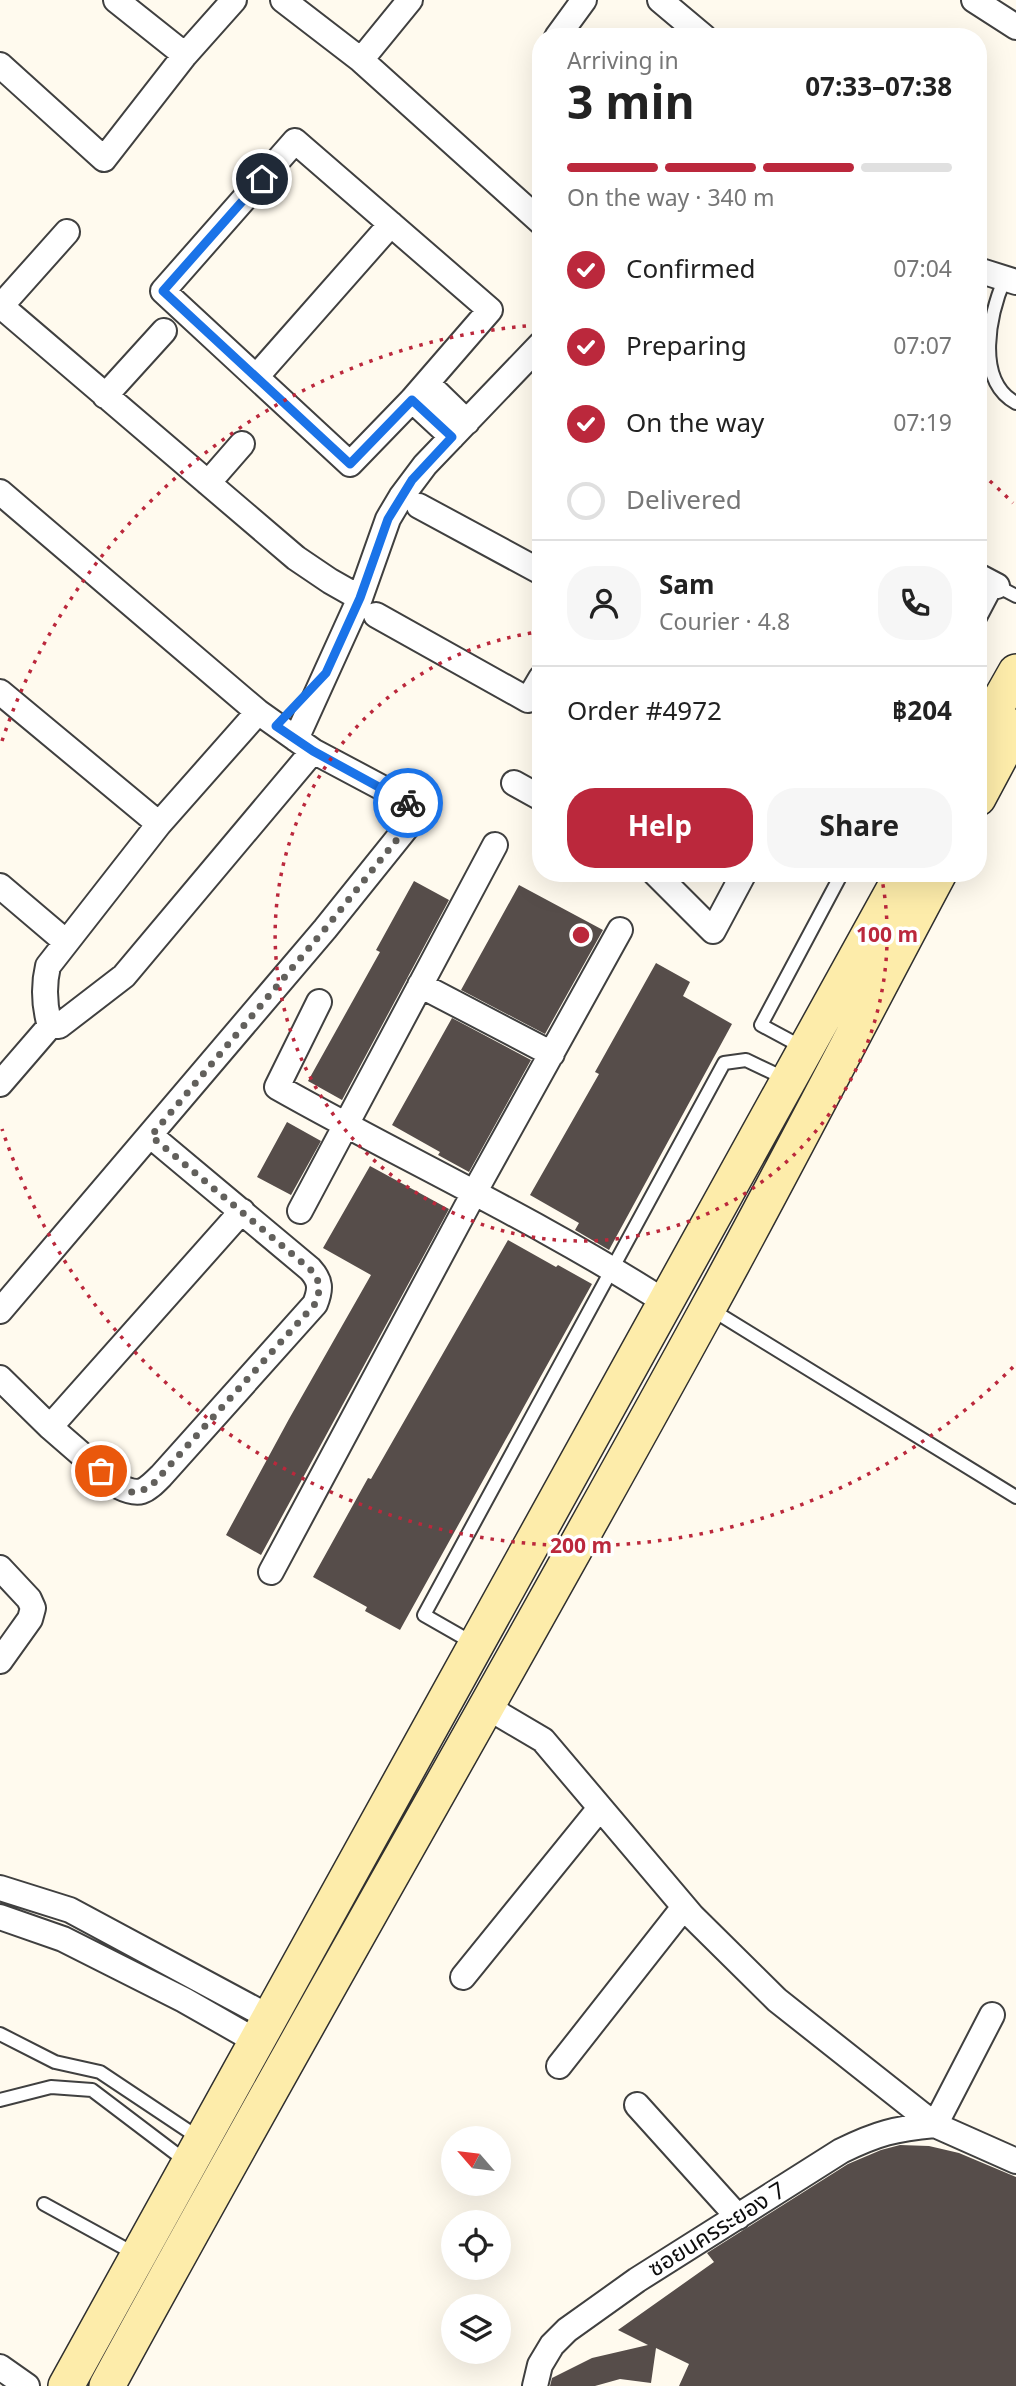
<!DOCTYPE html>
<html lang="en">
<head>
<meta charset="utf-8">
<style>
  :root { --surface:#fff; --page:#f6f6f6; --text:#222; --muted:#767676; --line:#e0e0e0; --accent:#bb283c }
  body { margin:0; font-family:Georgia,"Noto Sans Thai",serif; background:var(--page); color:var(--text); height:100vh; display:flex; flex-direction:column; font-size:26px; white-space:nowrap }
  * { box-sizing:border-box; margin:0 }
  p { font-size:23px; color:var(--muted) }
  .icon { flex:none; width:38px; height:38px; fill:none; stroke:currentColor; stroke-width:2; stroke-linecap:round; stroke-linejoin:round }
  .map { position:relative; flex:1; overflow:hidden }
  .side { position:absolute; left:532px; top:28px; width:455px; height:854px; display:flex; flex-direction:column; background:var(--surface); border-radius:28px; box-shadow:0 7px 28px #0002 }
  .side>* { flex:none }
  .needle { width:46px; rotate:298deg }
  .controls { position:absolute; left:441px; top:2126px; display:grid; gap:14px }
  .controls a { display:grid; place-items:center; width:70px; height:70px; border-radius:50%; background:var(--surface); box-shadow:0 7px 28px #0002; font-size:35px }
  .pin { position:absolute; display:grid; place-items:center; width:60px; height:60px; color:#fff; margin:-30px; border:4px solid #fff; border-radius:50%; box-shadow:0 2px 7px #0007 }
  .courier { position:absolute; display:grid; place-items:center; width:70px; height:70px; margin:-35px; border:5px solid #1a73e8; border-radius:50%; background:#fff; color:#222; box-shadow:0 2px 9px #0007 }
  .headline em { font-style:normal; font-weight:700 }
  .headline div { display:flex; flex-direction:column-reverse }
  .headline { display:flex; align-items:center; justify-content:space-between; height:119px; padding:0 35px }
  h1 { font-size:46px; font-weight:700; line-height:52px }
  .bar { display:grid; grid-template-columns:repeat(4,1fr); gap:10px 7px; align-content:center; height:84px; padding:0 35px }
  .bar i { height:9px; border-radius:5px; background:var(--line) }
  .bar .selected { background:var(--accent) }
  .bar p { grid-column:span 4 }
  .line { display:flex; align-items:center; gap:18px; padding:0 35px; border-top:2px solid var(--line) }
  .line div { flex:1 }
  .round { display:grid; place-items:center; flex:none; width:74px; height:74px; border-radius:28px; background:var(--page) }
  ol { padding:0 35px; list-style:none }
  li { display:flex; align-items:center; gap:21px; height:77px }
  li p { margin-inline-start:auto }
  li .icon { padding:7px; border-radius:50%; background:var(--accent); color:#fff; stroke-width:4 }
  li:last-child { color:var(--muted) }
  li i { width:38px; height:38px; border:4px solid var(--line); border-radius:50% }
  .primary-button { display:flex; gap:14px; margin-top:auto; padding:14px 35px }
  .primary-button a { flex:1; height:80px; border-radius:28px; background:var(--accent); color:#fff; font-size:28px; font-weight:700; line-height:80px; text-align:center }
  .primary-button a+a { background:var(--page); color:var(--text) }
  .map>svg:first-child { display:block }
  .building { fill:#564d4a }
  .lines { fill:none; stroke-linecap:round; stroke-linejoin:round }
  .lane-casing { stroke:#404040; stroke-width:16 }
  .street-casing { stroke:#404040; stroke-width:28 }
  .secondary-casing { stroke:#2f2f2f; stroke-width:38 }
  .lane { stroke:#fff; stroke-width:12 }
  .street { stroke:#fff; stroke-width:24 }
  .secondary { stroke:#fdecaa; stroke-width:35 }
  .done { stroke:#62605c; stroke-width:7; stroke-dasharray:0 12.6 }
  .route { stroke:#1a73e8; stroke-width:9 }
  .ring { fill:none; stroke:#bb283c; stroke-width:3.5; stroke-dasharray:3.5 7 }
  .labels { text-anchor:middle; dominant-baseline:central; stroke-width:7; stroke-linejoin:round; paint-order:stroke }
  .street-label { font-size:23px; fill:#0d0d0d; stroke:#fff }
  .centre { fill:#bb283c; stroke:#fff; stroke-width:3.5 }
  .ring-label { font-size:21px; text-anchor:middle; font-weight:bold; fill:#bb283c; stroke:#fff; stroke-width:7; stroke-linejoin:round; paint-order:stroke }
</style>
</head>
<body>
<div class="map">
<svg width="1016" height="2386" viewBox="0 0 1016 2386">
  <rect width="100%" height="100%" fill="#fffaee"/>
  <!-- building -->
  <path class="building" d="M 414,881 L 449,900 L 342,1100 L 308,1081 L 380,952 L 376,950 Z
    M 519,885 L 603,930 L 545,1034 L 461,990 Z
    M 656,963 L 690,982 L 683,996 L 732,1024 L 609,1250 L 575,1230 L 579,1223 L 530,1195 L 599,1074 L 595,1072 Z
    M 452,1018 L 531,1060 L 469,1172 L 438,1155 L 440,1152 L 392,1125 Z
    M 287,1122 L 321,1141 L 291,1195 L 257,1177 Z
    M 370,1166 L 449,1209 L 261,1555 L 226,1535 L 289,1419 L 371,1275 L 323,1248 Z
    M 508,1240 L 556,1267 L 558,1265 L 592,1284 L 400,1630 L 365,1611 L 367,1607 L 313,1577 L 368,1478 L 371,1479 Z
    M 900,2145 L 929,2146 L 959,2153 L 1016,2177 L 1016,2386 L 679,2386 L 689,2364 L 656,2348 L 651,2383 L 620,2379 L 595,2386 L 550,2386 L 552,2378 L 592,2358 L 648,2345 L 618,2330 L 714,2262 L 707,2253 L 848,2164 L 881,2150 Z"/>
  <g class="lines">
    <!-- lane casing -->
    <g class="lane-casing">
      <path id="lane" d="M 1005,278 C 990,313 974,380 1016,403
        M 978,622 L 997,586 L 1016,596
        M 802,1047 L 761,1025 L 842,873
        M 709,1308 L 1016,1497
        M 473,1643 L 424,1615 L 724,1063 L 746,1060 L 786,1079
        M 0,2034 L 55,2062 L 100,2072 L 199,2138
        M 0,2100 L 51,2087 L 92,2090 L 187,2162
        M 44,2204 L 137,2255"/>
    </g>
    <!-- street casing -->
    <g class="street-casing">
      <path id="street" d="M 116,0 L 185,55
        M 283,0 L 361,60 L 541,222
        M 660,0 L 704,37
        M 974,0 L 1016,27
        M 557,37 L 584,0
        M 361,60 L 410,0
        M 0,65 L 104,159 L 185,55 L 234,0
        M 295,141 L 490,310 L 412,400 L 350,464 L 163,291 Z
        M 67,232 L 1,306 L 296,558 L 330,581 L 360,598
        M 978,270 L 1016,282
        M 256,377 L 391,224
        M 427,383 L 467,422
        M 105,396 L 164,331
        M 412,400 L 452,437
        M 208,483 L 242,444
        M 0,492 L 258,712 L 313,751 L 403,799 L 413,811 L 407,827 L 325,929 L 0,1311
        M 419,506 L 541,572
        M 978,576 L 997,586
        M 376,615 L 528,700 L 541,678
        M 0,692 L 159,824
        M 296,739 L 360,598 L 388,519 L 401,497 L 425,465 L 541,344
        M 514,783 L 541,798
        M 655,873 L 713,931 L 744,873
        M 0,886 L 66,942
        M 420,985 L 552,1054
        M 319,1002 L 277,1087 C 406,1160 541,1222 665,1302
        M 50,1026 C 44,1005 43,987 48,966 L 159,824 L 258,712
        M 0,1084 L 50,1026 L 59,1026 L 124,976 L 313,751
        M 300,1211 L 495,845
        M 0,1378 L 50,1427 L 118,1486 C 140,1497 145,1492 161,1476 L 315,1304 C 321,1289 321,1281 310,1269 L 151,1136
        M 50,1427 L 242,1211
        M 0,1568 L 29,1599 L 33,1608 L 30,1619 L 0,1661
        M 271,1572 L 474,1193 L 620,930
        M 487,1707 L 543,1740 L 692,1916 L 777,2000 L 935,2125 L 1016,2161
        M 0,1888 L 70,1910 L 269,2017
        M 0,1917 L 63,1939 L 184,2000 L 256,2041
        M 463,1977 L 600,1808
        M 559,2066 L 684,1907
        M 637,2105 L 738,2217
        M 935,2125 L 992,2015
        M 0,2367 L 27,2386
        M 535,2386 L 540,2365 L 552,2345 L 567,2330 L 637,2280 L 841,2151 C 878,2133 894,2129 935,2125"/>
    </g>
    <!-- secondary casing -->
    <g class="secondary-casing">
      <path id="secondary" d="M 978,739 L 1016,672
        M 978,798 L 1016,727
        M 66,2386 L 903,873
        M 107,2386 C 303,2025 510,1671 707,1310 C 786,1166 861,1019 939,873"/>
    </g>
    <!-- lane -->
    <use href="#lane" class="lane"/>
    <!-- street -->
    <use href="#street" class="street"/>
    <!-- secondary -->
    <use href="#secondary" class="secondary"/>
  </g>
  <g class="lines">
    <!-- done -->
    <path class="done" d="M 101,1471 C 119,1487 129,1501 152,1485 L 315,1304 C 321,1289 321,1281 310,1269 L 151,1136 L 325,929 L 407,827 L 413,811 L 408,803"/>
    <!-- route -->
    <path class="route" d="M 262,179 L 163,291 L 350,464 L 412,400 L 452,437 L 412,480 L 388,519 L 360,598 L 326,673 L 276,726 L 313,751 L 408,803"/>
  </g>
  <!-- distance rings -->
  <g class="ring">
    <path d="M881 874A306 306 0 1 1 538 632"/>
    <path d="M1013 1367A611 611 0 0 1 2 1129M2 741A611 611 0 0 1 538 325M982 474A611 611 0 0 1 1013 503"/>
  </g>
  <g class="labels">
    <!-- street labels -->
    <g class="street-label">
      <text transform="translate(717 2230) rotate(-32)">ซอยนครระยอง 7</text>
    </g>
  </g>
  <circle cx="581" cy="935" r="10" class="centre"/>
  <g class="ring-label">
    <text x="887" y="942">100 m</text>
    <text x="581" y="1553">200 m</text>
  </g>
</svg>
<div class="controls">
<a><svg class="needle" viewBox="-14 -14 28 28"><path d="M0-13l5 13h-10z" fill="#e53935"/><path d="M0 13l5-13h-10z" fill="#767676"/></svg></a>
<a><svg class="icon" aria-label="locate" viewBox="0 0 24 24"><circle cx="12" cy="12" r="6"/><path d="M12 2v4M12 18v4M2 12h4M18 12h4"/></svg></a>
<a><svg class="icon" aria-label="layers" viewBox="0 0 24 24"><path d="M12 4l9 5-9 5-9-5zM3 14l9 5 9-5"/></svg></a>
</div>
<div class="pin" style="left:101px;top:1471px;background:#ea580c"><svg class="icon" aria-label="bag" viewBox="0 0 24 24"><path d="M5 8h14l-1 12H6zM9 8a3 3 0 0 1 6 0"/></svg></div>
<div class="pin" style="left:262px;top:179px;background:#1f2937"><svg class="icon" aria-label="home" viewBox="0 0 24 24"><path d="M3 11l9-7 9 7M6 9v11h12V9"/></svg></div>
<div class="courier" style="left:408px;top:803px"><svg class="icon" aria-label="bike" viewBox="0 0 24 24"><circle cx="6" cy="16" r="4"/><circle cx="18" cy="16" r="4"/><path d="M6 16l4-8h5l3 8M10 8l3 8H6M13 5h3"/></svg></div>
<section class="side">
<div class="headline"><div><h1>3 min</h1><p>Arriving in</p></div><em>07:33–07:38</em></div>
<div class="bar"><i class="selected"></i><i class="selected"></i><i class="selected"></i><i></i><p>On the way · 340 m</p></div>
<ol>
<li><svg class="icon" aria-label="check" viewBox="0 0 24 24"><path d="M5 12l5 5 9-10"/></svg>Confirmed<p>07:04</p></li>
<li><svg class="icon" aria-label="check" viewBox="0 0 24 24"><path d="M5 12l5 5 9-10"/></svg>Preparing<p>07:07</p></li>
<li><svg class="icon" aria-label="check" viewBox="0 0 24 24"><path d="M5 12l5 5 9-10"/></svg>On the way<p>07:19</p></li>
<li><i></i>Delivered</li>
</ol>
<div class="line" style="height:126px"><a class="round"><svg class="icon" aria-label="person" viewBox="0 0 24 24"><circle cx="12" cy="8" r="4"/><path d="M4 21q1-7 8-7t8 7"/></svg></a><div><b>Sam</b><p>Courier · 4.8</p></div><a class="round"><svg class="icon" aria-label="phone" viewBox="0 0 24 24"><path d="M5 4h4l2 5-3 2q2 4 5 5l2-3 5 2v4C11 20 4 13 5 4z"/></svg></a></div>
<div class="line" style="height:91px"><div>Order #4972</div><b>฿204</b></div>
<div class="primary-button"><a>Help</a><a>Share</a></div>
</section>
</div>
</body>
</html>
